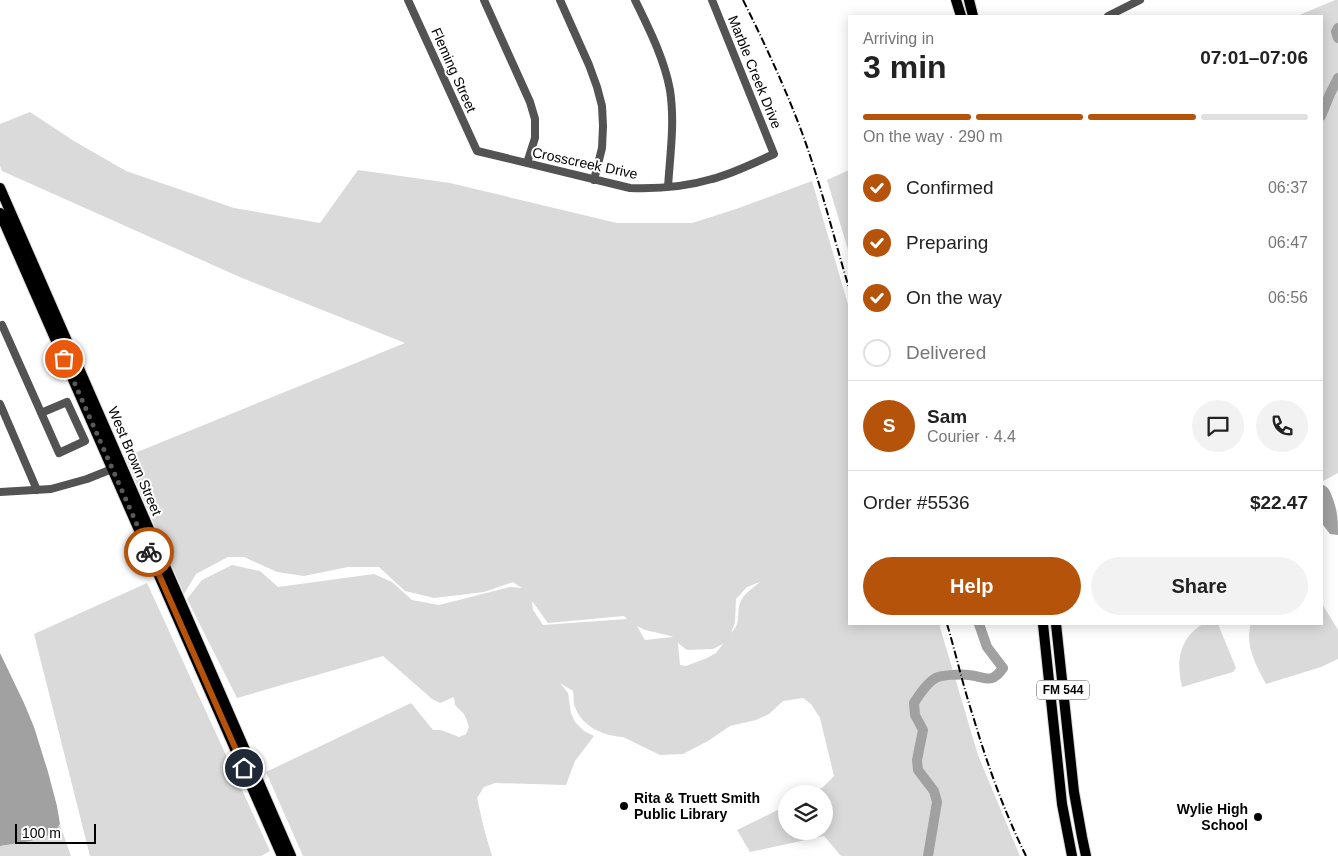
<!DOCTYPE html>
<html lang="en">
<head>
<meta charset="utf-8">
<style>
  :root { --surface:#fff; --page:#f2f2f2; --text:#222; --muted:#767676; --line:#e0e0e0; --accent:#b45309 }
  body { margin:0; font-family:Helvetica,sans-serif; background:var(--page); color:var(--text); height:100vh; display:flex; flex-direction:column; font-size:19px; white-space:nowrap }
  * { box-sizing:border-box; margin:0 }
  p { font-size:16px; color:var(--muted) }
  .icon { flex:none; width:28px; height:28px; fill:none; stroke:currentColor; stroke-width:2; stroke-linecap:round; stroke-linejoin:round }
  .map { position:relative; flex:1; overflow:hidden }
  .drawer { position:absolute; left:848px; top:15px; width:475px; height:610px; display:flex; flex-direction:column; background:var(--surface); border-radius:0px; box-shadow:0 2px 12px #0003 }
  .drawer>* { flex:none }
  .controls { position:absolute; left:778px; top:785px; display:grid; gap:10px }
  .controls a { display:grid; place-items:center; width:55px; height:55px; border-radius:50%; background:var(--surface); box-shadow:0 2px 12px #0003; font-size:25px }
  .scale { position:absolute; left:15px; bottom:12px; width:81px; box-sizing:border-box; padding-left:5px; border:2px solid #000; border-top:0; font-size:14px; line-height:18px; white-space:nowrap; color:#000; -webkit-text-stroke:4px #fff; paint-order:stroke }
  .pin { position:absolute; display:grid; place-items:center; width:42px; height:42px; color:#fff; margin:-21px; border:2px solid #fff; border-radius:50%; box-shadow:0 1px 5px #0007 }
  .courier { position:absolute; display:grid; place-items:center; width:50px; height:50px; margin:-25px; border:4px solid #b45309; border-radius:50%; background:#fff; color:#222; box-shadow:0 1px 6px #0007 }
  .summary em { font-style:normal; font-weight:700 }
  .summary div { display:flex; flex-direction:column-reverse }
  .summary { display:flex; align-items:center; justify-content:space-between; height:85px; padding:0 15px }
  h1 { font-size:32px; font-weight:700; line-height:38px }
  .bar { display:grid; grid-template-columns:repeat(4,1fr); gap:8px 5px; align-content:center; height:60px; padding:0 15px }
  .bar i { height:6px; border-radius:4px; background:var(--line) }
  .bar .current { background:var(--accent) }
  .bar p { grid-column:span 4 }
  .line { display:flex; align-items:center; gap:12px; padding:0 15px; border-top:1px solid var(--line) }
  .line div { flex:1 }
  .round { display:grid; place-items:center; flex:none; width:52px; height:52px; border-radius:26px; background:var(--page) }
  ol { padding:0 15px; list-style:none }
  li { display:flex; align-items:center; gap:15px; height:55px }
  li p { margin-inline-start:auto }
  li .icon { padding:5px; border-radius:50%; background:var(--accent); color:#fff; stroke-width:4 }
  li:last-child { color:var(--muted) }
  li i { width:28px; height:28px; border:2px solid var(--line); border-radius:50% }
  .action { display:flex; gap:10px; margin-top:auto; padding:10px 15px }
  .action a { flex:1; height:58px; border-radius:30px; background:var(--accent); color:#fff; font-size:20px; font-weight:700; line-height:58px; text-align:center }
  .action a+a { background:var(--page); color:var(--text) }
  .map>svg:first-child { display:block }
  .green { fill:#dadada; fill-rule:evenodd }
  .water { fill:#a1a1a1 }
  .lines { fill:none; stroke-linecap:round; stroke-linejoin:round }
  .river { stroke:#a1a1a1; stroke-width:10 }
  .major-casing { stroke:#dbdbdb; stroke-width:12 }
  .minor { stroke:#535353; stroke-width:8 }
  .major { stroke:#000; stroke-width:10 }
  .rail { stroke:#000; stroke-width:2; stroke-dasharray:8 2.5 1 2.5; stroke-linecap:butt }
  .done { stroke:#595959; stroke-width:5; stroke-dasharray:0 9 }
  .route { stroke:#b45309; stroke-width:6 }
  .poi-dot { fill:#000; stroke:#fff; stroke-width:2 }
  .labels { text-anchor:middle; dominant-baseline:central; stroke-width:4; stroke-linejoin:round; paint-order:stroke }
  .shield { fill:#fff; stroke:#4c4c4c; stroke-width:1 }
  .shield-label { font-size:12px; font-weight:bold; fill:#000 }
  .street-label { font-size:14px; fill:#000; stroke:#fff }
  .poi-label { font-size:14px; font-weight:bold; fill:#000; stroke:#fff; text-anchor:start }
</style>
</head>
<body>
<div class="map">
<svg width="1338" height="856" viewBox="0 0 1338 856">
  <rect width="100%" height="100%" fill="#fff"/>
  <!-- green -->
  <path class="green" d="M 1335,0 L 1338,0 L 1338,473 L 1321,482 L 1321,16 L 1297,16 Z
    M 30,112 L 74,141 L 126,171 L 234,208 L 320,223 L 358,170 L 450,183 L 617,223 L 692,223 L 736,209 L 812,181 L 849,308 L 849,624 L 939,624 L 978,755 L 1020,856 L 841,856 L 824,836 L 750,852 L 737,830 L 786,806 L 786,831 L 824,831 L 824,794 L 810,794 L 822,788 L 834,776 L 820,718 L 811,704 L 803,698 L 783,701 L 769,714 L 756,720 L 730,726 L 708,741 L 683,754 L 660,755 L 623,737 C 604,736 582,727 575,707 C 573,703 574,696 573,691 L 560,683 L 568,693 L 571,713 L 575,722 L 584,731 L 594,736 L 575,761 L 566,785 L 495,783 L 484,787 L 477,798 L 484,829 L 492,856 L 303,856 L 266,772 L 411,703 L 433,730 L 441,730 L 459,737 L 466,734 L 469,727 L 467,721 L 464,714 L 455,705 L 454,697 L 440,703 L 432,699 L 383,656 L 237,698 L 187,599 L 202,580 L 232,565 L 260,571 L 278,587 L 374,574 L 392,582 L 412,600 L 439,605 L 510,587 L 522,588 L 513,582 L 484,592 L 434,598 L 405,591 L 379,567 L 348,567 L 304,576 L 277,572 L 244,557 L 228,557 L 196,574 L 184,594 L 125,457 L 405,343 L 242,278 L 2,171 L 0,166 L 0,124 ZM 760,582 C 753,588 744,593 740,603 C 736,615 742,622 731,633 L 735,622 L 736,599 L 747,587 ZM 532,601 L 548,623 L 624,616 L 627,619 L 543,625 L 533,610 ZM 637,626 L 645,630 L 671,636 L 673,637 L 645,640 ZM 678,643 L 687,650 L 713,649 L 723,644 L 716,653 L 707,658 L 686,666 L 680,665 Z
    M 849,170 L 849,253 L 827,180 Z
    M 147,583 L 270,851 L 261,856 L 90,856 L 34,634 Z
    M 1321,602 L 1338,630 L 1338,659 L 1321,667 L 1266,684 C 1257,667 1244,645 1251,624 L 1321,624 Z
    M 1203,624 L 1218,624 L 1236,668 L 1233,672 L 1182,687 C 1176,662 1179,638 1203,624 Z
    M 60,825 L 71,856 L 0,856 L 0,846 L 31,841 L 53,834 Z"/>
  <!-- water -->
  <path class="water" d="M 1321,484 C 1330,487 1330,492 1333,499 C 1338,513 1338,521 1338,535 L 1330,534 L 1323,525 L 1321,525 Z
    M 0,653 L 24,703 L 34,727 L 48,772 L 57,806 L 60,824 L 56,831 L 53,834 L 31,841 L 0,846 Z"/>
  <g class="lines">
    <!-- river -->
    <path class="river" d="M 1338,28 L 1336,32 L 1338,38
      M 1321,116 L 1330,94 L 1338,78
      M 928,856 L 937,802 L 934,791 L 918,770 L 917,760 L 923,730 L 915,715 L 914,703 C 919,695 929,680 938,677 C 944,675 962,674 969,675 C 986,677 991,685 1003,668 L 987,647 L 979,624"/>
    <!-- major casing -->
    <g class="major-casing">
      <path id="major" d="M 956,0 L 961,16
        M 969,0 L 973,16
        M 0,188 L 109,437 L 291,856
        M 0,213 L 282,856
        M 1043,624 L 1062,804 L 1072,856
        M 1056,624 L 1074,792 L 1082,837 L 1086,856"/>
    </g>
    <!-- minor -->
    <path class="minor" d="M 408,0 L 477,151 L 630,188 C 658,189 685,187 712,179 C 732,174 754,163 774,154 L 712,0
      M 484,0 L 530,102 L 535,119 L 535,138 L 527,163
      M 560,0 L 589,65 L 597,87 L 602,106 L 603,126 L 602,148 L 594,180
      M 635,0 C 649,29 664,58 670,90 C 675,123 670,155 668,187
      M 1108,16 L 1140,0
      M 0,326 L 2,325 L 59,453 L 85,441 L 67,402 L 41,413
      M 0,404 L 37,490
      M 0,492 L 51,489 L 87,479 L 117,467"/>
    <!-- major -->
    <use href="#major" class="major"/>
    <!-- rail -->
    <path class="rail" d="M 743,0 C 764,42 784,85 801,130 C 820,181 833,235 849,288
      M 947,624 C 956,654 963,686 973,716 C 987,764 1004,811 1026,856"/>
  </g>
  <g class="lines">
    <!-- done -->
    <path class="done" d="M 64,359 L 149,552"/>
    <!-- route -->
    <path class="route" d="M 149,552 L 244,768"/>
  </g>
  <!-- markers -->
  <g class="poi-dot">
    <circle cx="624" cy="806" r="5"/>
    <circle cx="1258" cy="817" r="5"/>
  </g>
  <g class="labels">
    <!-- shield labels -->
    <rect class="shield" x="1037" y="680.5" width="52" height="19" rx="4"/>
    <g class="shield-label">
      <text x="1063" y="690">FM 544</text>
    </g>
    <!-- street labels -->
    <g class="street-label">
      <text transform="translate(454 70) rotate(66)">Fleming Street</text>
      <text transform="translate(755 72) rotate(68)">Marble Creek Drive</text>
      <text transform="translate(585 163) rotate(12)">Crosscreek Drive</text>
      <text transform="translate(135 461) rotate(67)">West Brown Street</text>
    </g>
    <!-- poi labels -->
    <g class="poi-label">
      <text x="634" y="798">Rita &amp; Truett Smith<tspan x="634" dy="16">Public Library</tspan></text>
      <text x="1248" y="809" text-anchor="end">Wylie High<tspan x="1248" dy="16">School</tspan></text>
    </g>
  </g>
</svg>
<div class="controls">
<a><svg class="icon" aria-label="layers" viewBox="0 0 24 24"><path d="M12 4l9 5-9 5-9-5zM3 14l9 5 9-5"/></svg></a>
</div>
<div class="scale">100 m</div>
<div class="pin" style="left:64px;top:359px;background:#ea580c"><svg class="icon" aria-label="bag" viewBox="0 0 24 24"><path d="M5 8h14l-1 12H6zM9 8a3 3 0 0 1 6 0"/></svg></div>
<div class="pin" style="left:244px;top:768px;background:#1f2937"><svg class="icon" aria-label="home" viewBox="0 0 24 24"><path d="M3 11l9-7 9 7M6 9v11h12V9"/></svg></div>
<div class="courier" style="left:149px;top:552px"><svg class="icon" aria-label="bike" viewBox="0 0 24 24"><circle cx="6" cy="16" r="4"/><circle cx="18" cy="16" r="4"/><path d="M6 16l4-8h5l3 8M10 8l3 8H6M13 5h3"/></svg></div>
<section class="drawer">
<div class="summary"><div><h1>3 min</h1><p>Arriving in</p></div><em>07:01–07:06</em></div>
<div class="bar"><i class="current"></i><i class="current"></i><i class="current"></i><i></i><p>On the way · 290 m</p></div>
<ol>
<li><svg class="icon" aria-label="check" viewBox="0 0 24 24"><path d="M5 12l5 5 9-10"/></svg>Confirmed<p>06:37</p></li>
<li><svg class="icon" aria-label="check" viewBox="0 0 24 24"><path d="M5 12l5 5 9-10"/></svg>Preparing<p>06:47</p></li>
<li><svg class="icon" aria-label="check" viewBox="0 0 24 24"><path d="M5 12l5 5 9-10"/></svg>On the way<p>06:56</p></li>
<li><i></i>Delivered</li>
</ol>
<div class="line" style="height:90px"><b class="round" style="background:var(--accent);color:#fff">S</b><div><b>Sam</b><p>Courier · 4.4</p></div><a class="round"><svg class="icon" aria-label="chat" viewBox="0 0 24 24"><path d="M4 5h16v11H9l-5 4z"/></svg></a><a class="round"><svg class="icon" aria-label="phone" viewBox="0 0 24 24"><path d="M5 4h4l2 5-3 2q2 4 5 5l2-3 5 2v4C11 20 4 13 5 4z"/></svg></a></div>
<div class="line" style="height:65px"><div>Order #5536</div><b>$22.47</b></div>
<div class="action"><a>Help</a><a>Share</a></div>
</section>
</div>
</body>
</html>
